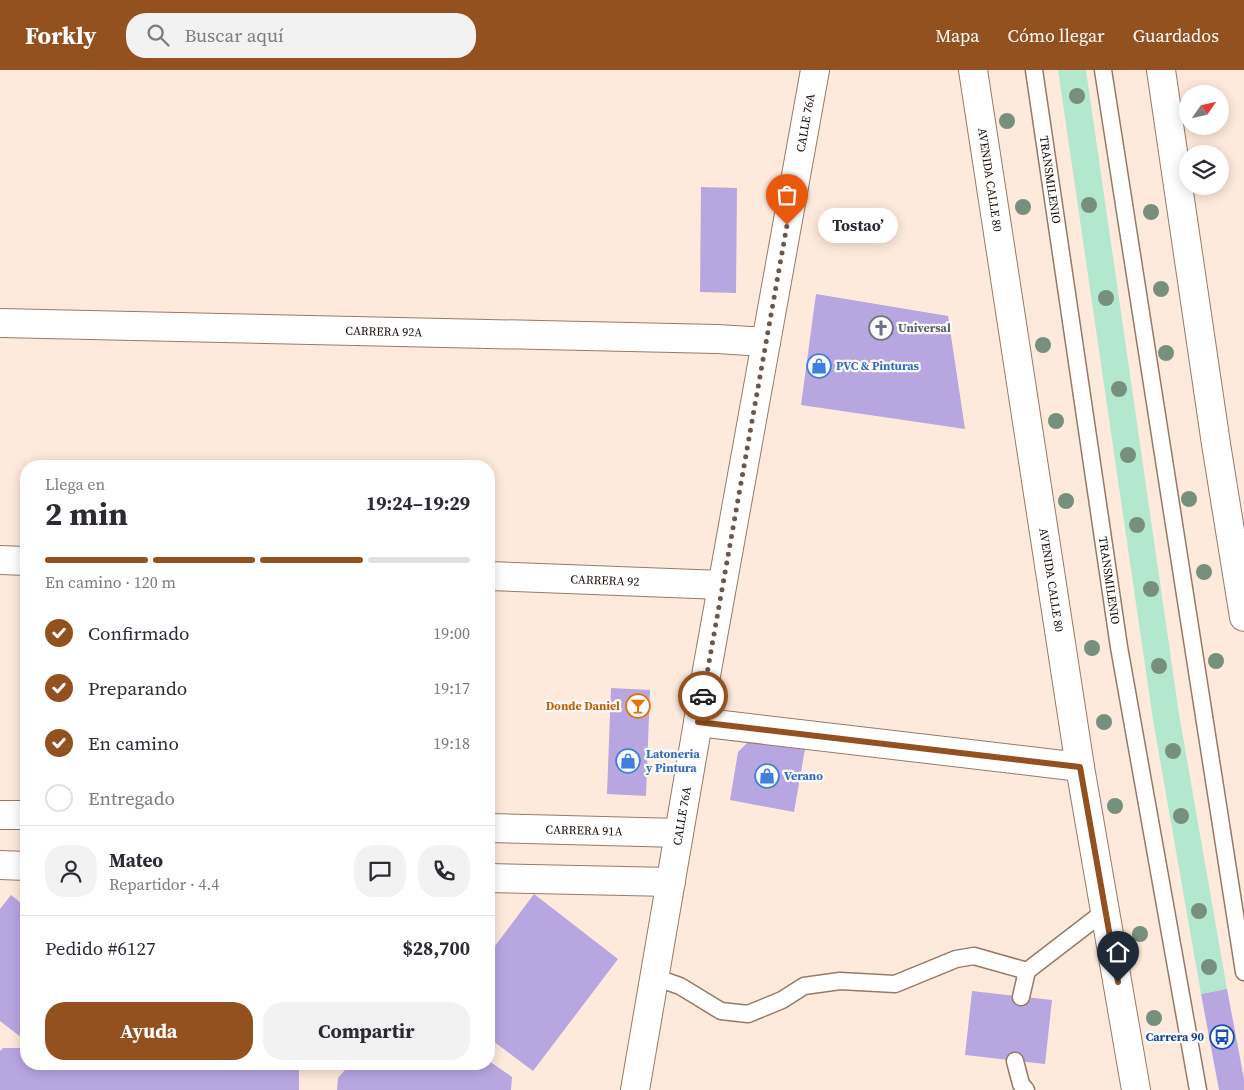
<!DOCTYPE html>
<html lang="es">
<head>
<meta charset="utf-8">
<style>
  :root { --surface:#fff; --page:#f2f2f3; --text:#2b2b33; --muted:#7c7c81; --line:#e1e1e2; --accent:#945120 }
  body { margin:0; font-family:"Source Serif 4",serif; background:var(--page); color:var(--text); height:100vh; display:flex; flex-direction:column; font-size:19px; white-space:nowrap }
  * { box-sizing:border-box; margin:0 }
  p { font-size:16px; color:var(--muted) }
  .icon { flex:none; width:28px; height:28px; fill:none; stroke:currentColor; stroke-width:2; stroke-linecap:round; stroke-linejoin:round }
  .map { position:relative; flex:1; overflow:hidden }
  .sheet { position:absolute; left:20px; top:390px; width:475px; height:610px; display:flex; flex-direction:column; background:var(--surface); border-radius:20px; box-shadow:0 2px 12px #0003 }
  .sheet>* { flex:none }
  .needle { width:32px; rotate:56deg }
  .tools { position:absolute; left:1179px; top:15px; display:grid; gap:10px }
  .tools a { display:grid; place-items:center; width:50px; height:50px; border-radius:50%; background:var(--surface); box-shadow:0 2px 12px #0003; font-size:25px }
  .pin { position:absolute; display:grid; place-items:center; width:42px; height:42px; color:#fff; margin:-51px -21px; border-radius:50% 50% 50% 0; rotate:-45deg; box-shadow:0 0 5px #0007 }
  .pin .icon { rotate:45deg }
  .courier { position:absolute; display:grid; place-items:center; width:50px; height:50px; margin:-25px; border:4px solid #945120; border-radius:50%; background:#fff; color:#222; box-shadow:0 1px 6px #0007 }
  .bubble { position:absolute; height:35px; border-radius:18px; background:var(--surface); box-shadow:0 2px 12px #0003; font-size:16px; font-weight:700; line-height:35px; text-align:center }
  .overview em { font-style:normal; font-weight:700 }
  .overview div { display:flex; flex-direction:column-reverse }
  .overview { display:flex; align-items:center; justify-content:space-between; height:85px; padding:0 25px }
  h1 { font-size:32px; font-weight:700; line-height:38px }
  .bar { display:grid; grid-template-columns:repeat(4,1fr); gap:8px 5px; align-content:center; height:60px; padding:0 25px }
  .bar i { height:6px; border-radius:4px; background:var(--line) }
  .bar .on { background:var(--accent) }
  .bar p { grid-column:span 4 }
  .line { display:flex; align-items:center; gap:12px; padding:0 25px; border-top:1px solid var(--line) }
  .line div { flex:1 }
  .round { display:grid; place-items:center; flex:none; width:52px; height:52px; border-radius:20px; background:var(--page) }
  ol { padding:0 25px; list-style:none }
  li { display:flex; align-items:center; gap:15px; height:55px }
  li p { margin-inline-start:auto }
  li .icon { padding:5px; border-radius:50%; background:var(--accent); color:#fff; stroke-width:4 }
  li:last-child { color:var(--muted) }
  li i { width:28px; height:28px; border:2px solid var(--line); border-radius:50% }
  .primary-button { display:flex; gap:10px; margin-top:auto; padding:10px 25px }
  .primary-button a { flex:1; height:58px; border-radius:20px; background:var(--accent); color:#fff; font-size:20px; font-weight:700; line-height:58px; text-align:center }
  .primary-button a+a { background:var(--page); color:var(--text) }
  header { display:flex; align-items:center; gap:30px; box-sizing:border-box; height:70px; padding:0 25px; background:var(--accent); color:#fff }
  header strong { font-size:24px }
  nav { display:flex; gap:28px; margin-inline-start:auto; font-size:18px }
  .search { width:350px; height:45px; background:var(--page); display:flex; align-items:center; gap:12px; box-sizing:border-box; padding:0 18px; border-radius:20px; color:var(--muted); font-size:19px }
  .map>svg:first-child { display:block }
  .green { fill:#b3e8ce }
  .building { fill:#b8a6e1 }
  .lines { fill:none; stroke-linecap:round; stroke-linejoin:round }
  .service-casing { stroke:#977a65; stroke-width:19 }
  .minor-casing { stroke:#977a65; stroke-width:30 }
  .tertiary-casing { stroke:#977a65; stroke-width:30 }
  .trunk-casing { stroke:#977a65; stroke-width:30 }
  .service { stroke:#fff; stroke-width:16 }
  .minor { stroke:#fff; stroke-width:28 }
  .tertiary { stroke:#fff; stroke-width:28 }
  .trunk { stroke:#fff; stroke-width:28 }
  .tree { fill:#778f7d }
  .done { stroke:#675850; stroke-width:5; stroke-dasharray:0 9 }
  .route { stroke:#945120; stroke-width:6 }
  .labels { text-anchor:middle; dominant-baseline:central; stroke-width:4.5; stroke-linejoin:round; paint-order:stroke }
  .street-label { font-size:12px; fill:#150a04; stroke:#fbfbfb }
  .worship-label { font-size:12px; font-weight:bold; fill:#5b616d; stroke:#fbfbfb; text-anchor:start }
  .shop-label { font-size:12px; font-weight:bold; fill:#366cbe; stroke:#fbfbfb; text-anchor:start }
  .food-label { font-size:12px; font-weight:bold; fill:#c56008; stroke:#fbfbfb; text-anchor:end }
  .transit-label { font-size:12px; font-weight:bold; fill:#164399; stroke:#fbfbfb; text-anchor:end }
</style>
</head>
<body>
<header>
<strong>Forkly</strong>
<div class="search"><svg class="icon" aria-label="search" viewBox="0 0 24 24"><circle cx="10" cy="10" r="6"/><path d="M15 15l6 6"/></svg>Buscar aquí</div>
<nav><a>Mapa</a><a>Cómo llegar</a><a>Guardados</a></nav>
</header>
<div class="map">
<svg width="1244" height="1020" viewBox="0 0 1244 1020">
  <rect width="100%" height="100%" fill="#feeadc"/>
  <!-- green -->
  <path class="green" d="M 1058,0 L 1086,0 L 1179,644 L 1227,919 L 1201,924 L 1153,650 Z"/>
  <!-- building -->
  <path class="building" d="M 701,117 L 737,118 L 736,223 L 700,222 Z
    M 816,224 L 948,246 L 965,359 L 801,335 Z
    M 611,618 L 650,620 L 646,726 L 607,724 Z
    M 751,669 L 805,679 L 794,742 L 730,730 L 738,682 Z
    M 534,824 L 618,889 L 533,1001 L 489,968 L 489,878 L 492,880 Z
    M 11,825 L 26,837 L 26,971 L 0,951 L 0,839 Z
    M 1227,919 L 1244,1009 L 1244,1020 L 1219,1020 L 1201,924 Z
    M 972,921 L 1052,930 L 1045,994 L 965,985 Z
    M 3,978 L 26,978 L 26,994 L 294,994 L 299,998 L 299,1020 L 0,1020 L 0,981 Z
    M 489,991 L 512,1007 L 511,1020 L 337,1020 L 338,1008 L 350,994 L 489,994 Z"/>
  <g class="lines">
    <!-- service casing -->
    <g class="service-casing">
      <g id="service">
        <path id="s1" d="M 1034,0 L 1119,577 L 1198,1020"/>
        <path d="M 1103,0 L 1244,902"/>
        <path d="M 654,907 L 680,916 L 721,941 L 748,944 L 782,930 L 804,916 L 840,911 L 895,914 L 956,889 L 974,886 L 1027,901"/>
        <path d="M 1021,927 L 1027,901 L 1105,841"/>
        <path d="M 1015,991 L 1021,1014 L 1026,1020"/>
      </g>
    </g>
    <!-- minor casing -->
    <g class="minor-casing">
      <g id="minor">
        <path id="s2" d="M 0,253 L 717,269 L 766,272"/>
        <path d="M 0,490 L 26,491"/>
        <path id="s3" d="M 489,506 L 722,515"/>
        <path d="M 698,652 L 1080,697"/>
      </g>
    </g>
    <!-- tertiary casing -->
    <g class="tertiary-casing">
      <g id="tertiary">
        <path d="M 0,745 L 26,745"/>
        <path id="s4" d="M 489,758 L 679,763"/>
        <path d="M 0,795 L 26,796"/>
        <path d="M 489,808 L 671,812"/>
        <path id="s5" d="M 635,1020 L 707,600 L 815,0"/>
      </g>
    </g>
    <!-- trunk casing -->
    <g class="trunk-casing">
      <g id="trunk">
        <path id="s6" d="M 973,0 L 1080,697 L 1136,1020"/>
        <path d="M 1161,0 L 1216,374 L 1244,547"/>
      </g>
    </g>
    <!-- service -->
    <use href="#service" class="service"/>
    <!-- minor -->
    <use href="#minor" class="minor"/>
    <!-- tertiary -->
    <use href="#tertiary" class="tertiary"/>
    <!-- trunk -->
    <use href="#trunk" class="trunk"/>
  </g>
  <!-- trees -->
  <g class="tree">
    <circle cx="1077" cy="26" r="8"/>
    <circle cx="1007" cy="51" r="8"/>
    <circle cx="1089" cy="135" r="8"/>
    <circle cx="1023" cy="137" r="8"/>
    <circle cx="1151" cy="142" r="8"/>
    <circle cx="1161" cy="219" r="8"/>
    <circle cx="1106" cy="228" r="8"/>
    <circle cx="1043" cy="275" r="8"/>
    <circle cx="1166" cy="283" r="8"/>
    <circle cx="1119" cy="319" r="8"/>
    <circle cx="1056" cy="351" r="8"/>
    <circle cx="1128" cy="385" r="8"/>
    <circle cx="1189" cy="429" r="8"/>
    <circle cx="1066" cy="431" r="8"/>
    <circle cx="1137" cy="455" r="8"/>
    <circle cx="1204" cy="502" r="8"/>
    <circle cx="1151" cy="519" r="8"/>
    <circle cx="1092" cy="578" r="8"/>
    <circle cx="1216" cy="591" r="8"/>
    <circle cx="1159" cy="596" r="8"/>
    <circle cx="1104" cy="652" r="8"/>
    <circle cx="1173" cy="681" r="8"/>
    <circle cx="1115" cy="736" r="8"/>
    <circle cx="1181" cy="746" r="8"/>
    <circle cx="1199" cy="841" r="8"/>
    <circle cx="1140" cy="864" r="8"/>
    <circle cx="1209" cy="897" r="8"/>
    <circle cx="1154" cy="948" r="8"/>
  </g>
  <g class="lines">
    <!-- done -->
    <path class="done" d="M 703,626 L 787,155"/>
    <!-- route -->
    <path class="route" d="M 703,626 L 698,652 L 1080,697 L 1118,912"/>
  </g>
  <!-- icons -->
  <defs>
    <g id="church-ring" transform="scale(1.25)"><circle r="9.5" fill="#fbfbfb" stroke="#6b7280" stroke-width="1.5"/><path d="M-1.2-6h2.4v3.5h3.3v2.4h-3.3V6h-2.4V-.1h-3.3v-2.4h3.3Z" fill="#6b7280"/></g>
    <g id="shop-ring" transform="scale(1.25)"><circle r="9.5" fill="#fbfbfb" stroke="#3f7fe0" stroke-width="1.5"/><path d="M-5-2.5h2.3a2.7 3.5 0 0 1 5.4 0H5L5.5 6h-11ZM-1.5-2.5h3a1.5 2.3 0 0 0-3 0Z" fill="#3f7fe0"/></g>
    <g id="bar-ring" transform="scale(1.25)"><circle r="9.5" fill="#fbfbfb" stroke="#e8710a" stroke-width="1.5"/><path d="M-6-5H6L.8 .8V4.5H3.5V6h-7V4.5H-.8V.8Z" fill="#e8710a"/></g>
    <g id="bus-ring" transform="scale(1.25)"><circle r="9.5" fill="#fbfbfb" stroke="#1a4fb4" stroke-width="1.5"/><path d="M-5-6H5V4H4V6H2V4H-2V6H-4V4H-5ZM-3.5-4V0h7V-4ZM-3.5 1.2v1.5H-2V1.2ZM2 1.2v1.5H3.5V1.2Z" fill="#1a4fb4"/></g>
  </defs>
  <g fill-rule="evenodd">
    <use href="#church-ring" x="881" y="258"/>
    <use href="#shop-ring" x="819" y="296"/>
    <use href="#bar-ring" x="638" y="636"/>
    <use href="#shop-ring" x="628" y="691"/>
    <use href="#shop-ring" x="767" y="706"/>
    <use href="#bus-ring" x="1222" y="967"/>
  </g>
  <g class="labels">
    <!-- street labels -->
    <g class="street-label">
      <text stroke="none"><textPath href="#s5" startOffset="982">CALLE 76A</textPath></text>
      <text stroke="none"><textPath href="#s6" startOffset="111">AVENIDA CALLE 80</textPath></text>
      <text stroke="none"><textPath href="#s1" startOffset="111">TRANSMILENIO</textPath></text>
      <text stroke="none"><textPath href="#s2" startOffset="384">CARRERA 92A</textPath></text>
      <text stroke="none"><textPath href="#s3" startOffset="116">CARRERA 92</textPath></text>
      <text stroke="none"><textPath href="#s6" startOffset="516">AVENIDA CALLE 80</textPath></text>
      <text stroke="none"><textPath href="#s1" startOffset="516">TRANSMILENIO</textPath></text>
      <text stroke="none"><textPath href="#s5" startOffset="278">CALLE 76A</textPath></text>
      <text stroke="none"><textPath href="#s4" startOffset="95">CARRERA 91A</textPath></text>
    </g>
    <!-- worship labels -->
    <g class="worship-label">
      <text x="898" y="258">Universal</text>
    </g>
    <!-- shop labels -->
    <g class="shop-label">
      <text x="836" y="296">PVC &amp; Pinturas</text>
      <text x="646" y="684">Latoneria<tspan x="646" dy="14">y Pintura</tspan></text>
      <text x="784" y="706">Verano</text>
    </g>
    <!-- food labels -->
    <g class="food-label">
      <text x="620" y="636">Donde Daniel</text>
    </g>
    <!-- transit labels -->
    <g class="transit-label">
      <text x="1204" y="967">Carrera 90</text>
    </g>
  </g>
</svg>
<div class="tools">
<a><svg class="needle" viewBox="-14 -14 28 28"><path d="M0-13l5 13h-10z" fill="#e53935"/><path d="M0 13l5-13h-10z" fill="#7c7c81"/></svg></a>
<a><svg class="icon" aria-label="layers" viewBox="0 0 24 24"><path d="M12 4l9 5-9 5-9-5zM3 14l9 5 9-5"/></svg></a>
</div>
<div class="pin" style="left:787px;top:155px;background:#ea580c"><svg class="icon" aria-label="bag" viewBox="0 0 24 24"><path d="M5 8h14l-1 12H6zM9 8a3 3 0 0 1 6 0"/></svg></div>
<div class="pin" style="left:1118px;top:912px;background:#1f2937"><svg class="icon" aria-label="home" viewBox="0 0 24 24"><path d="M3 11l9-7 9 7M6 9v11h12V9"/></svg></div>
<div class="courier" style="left:703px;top:626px"><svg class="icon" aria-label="car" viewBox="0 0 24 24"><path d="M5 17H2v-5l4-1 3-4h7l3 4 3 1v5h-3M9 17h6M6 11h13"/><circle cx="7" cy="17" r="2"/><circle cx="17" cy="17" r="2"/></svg></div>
<div class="bubble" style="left:818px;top:138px;width:80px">Tostao’</div>
<section class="sheet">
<div class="overview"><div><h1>2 min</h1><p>Llega en</p></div><em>19:24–19:29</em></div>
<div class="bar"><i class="on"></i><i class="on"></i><i class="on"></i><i></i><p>En camino · 120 m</p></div>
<ol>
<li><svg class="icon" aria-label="check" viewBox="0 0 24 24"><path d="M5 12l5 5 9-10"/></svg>Confirmado<p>19:00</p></li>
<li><svg class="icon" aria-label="check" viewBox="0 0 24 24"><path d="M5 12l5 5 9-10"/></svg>Preparando<p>19:17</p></li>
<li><svg class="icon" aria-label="check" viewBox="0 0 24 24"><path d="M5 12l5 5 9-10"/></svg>En camino<p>19:18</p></li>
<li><i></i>Entregado</li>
</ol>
<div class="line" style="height:90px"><a class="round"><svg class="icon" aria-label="person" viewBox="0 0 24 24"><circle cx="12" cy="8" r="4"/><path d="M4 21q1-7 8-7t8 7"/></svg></a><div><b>Mateo</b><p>Repartidor · 4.4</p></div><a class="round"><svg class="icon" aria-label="chat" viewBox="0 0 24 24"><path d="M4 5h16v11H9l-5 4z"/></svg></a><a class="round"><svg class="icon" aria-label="phone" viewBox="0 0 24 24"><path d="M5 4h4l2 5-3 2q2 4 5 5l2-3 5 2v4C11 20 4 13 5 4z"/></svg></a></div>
<div class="line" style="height:65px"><div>Pedido #6127</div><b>$28,700</b></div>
<div class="primary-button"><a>Ayuda</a><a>Compartir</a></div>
</section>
</div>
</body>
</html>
